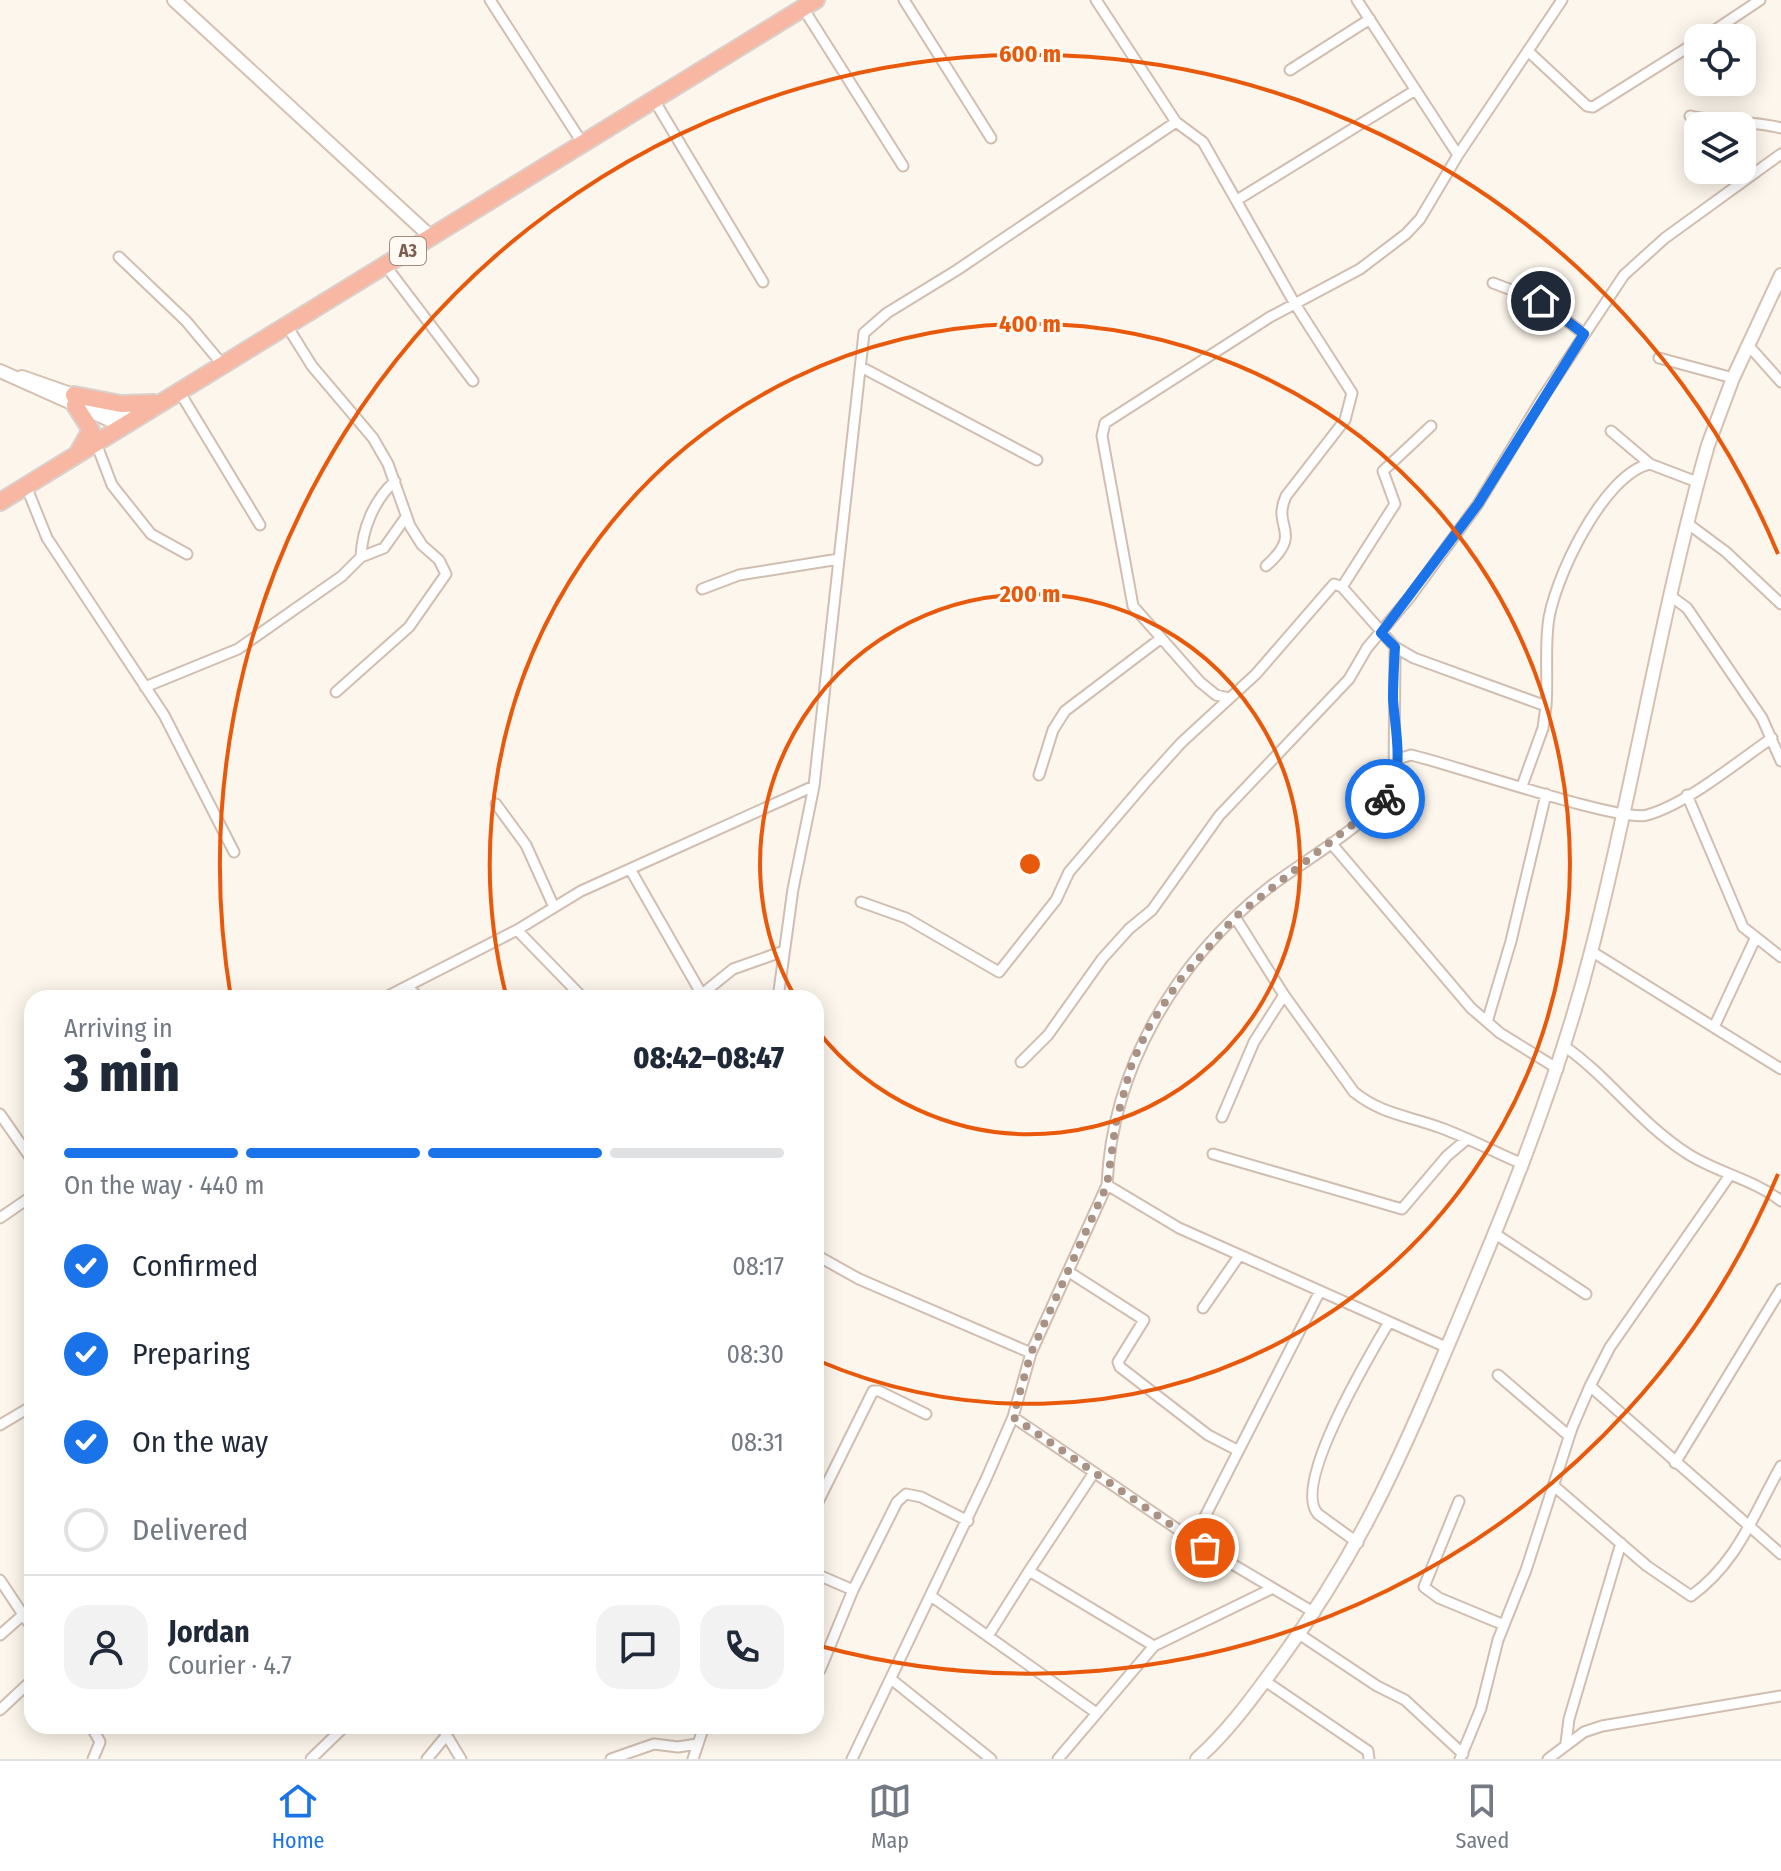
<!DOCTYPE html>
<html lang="en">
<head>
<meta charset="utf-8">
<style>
  :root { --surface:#fff; --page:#f2f2f3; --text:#1f2937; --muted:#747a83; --line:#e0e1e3; --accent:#1a73e8 }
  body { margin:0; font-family:"Fira Sans Condensed",sans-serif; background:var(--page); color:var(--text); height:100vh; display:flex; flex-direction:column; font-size:30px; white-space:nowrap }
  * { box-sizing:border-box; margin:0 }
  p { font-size:26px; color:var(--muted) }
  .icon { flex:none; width:44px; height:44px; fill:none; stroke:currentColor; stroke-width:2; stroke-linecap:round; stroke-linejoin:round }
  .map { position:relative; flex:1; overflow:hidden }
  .side { position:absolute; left:24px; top:990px; width:800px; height:744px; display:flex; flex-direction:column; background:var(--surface); border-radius:24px; box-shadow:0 4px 20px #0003 }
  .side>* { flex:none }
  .fabs { position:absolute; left:1684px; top:24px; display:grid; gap:16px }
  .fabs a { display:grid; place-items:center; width:72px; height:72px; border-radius:16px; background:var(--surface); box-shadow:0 4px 20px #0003; font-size:40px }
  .pin { position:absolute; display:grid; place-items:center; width:68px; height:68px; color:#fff; margin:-34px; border:4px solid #fff; border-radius:50%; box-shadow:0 2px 8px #0007 }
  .courier { position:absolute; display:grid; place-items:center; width:80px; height:80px; margin:-40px; border:6px solid #1a73e8; border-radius:50%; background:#fff; color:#222; box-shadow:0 2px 10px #0007 }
  .head em { font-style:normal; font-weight:800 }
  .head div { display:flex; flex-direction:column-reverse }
  .head { display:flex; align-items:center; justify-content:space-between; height:136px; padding:0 40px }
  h1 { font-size:52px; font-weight:800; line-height:60px }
  .bar { display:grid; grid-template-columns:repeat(4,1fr); gap:12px 8px; align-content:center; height:96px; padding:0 40px }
  .bar i { height:10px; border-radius:6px; background:var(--line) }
  .bar .selected { background:var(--accent) }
  .bar p { grid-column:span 4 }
  .line { display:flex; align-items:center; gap:20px; padding:0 40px; border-top:2px solid var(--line) }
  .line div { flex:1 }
  .round { display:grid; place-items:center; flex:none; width:84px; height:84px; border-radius:24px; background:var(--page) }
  ol { padding:0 40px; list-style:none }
  li { display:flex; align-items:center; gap:24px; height:88px }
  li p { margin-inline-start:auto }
  li .icon { padding:8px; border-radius:50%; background:var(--accent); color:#fff; stroke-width:4 }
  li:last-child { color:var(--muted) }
  li i { width:44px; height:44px; border:4px solid var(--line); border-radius:50% }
  .tabs { display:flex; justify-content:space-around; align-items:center; height:112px; border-top:2px solid var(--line); background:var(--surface); font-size:22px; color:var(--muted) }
  .tabs a { display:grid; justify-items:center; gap:4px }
  .tabs .selected { color:var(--accent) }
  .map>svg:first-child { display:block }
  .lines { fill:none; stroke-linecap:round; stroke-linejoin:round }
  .street-casing { stroke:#d1beb0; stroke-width:13 }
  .secondary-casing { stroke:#d6c0b0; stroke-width:16 }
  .highway-casing { stroke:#dad1cd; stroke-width:20 }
  .street { stroke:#fff; stroke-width:9 }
  .secondary { stroke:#fff; stroke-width:12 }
  .highway { stroke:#f7b7a3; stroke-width:16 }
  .done { stroke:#a89285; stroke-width:8; stroke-dasharray:0 14.4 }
  .route { stroke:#1a73e8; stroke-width:10 }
  .ring { fill:none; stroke:#e8590c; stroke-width:4 }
  .labels { text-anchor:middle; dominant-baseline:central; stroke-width:6; stroke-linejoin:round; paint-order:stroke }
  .shield { fill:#fffaf3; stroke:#a28b7f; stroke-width:2 }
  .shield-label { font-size:18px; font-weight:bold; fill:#7a5c4d }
  .centre { fill:#e8590c; stroke:#fffaf3; stroke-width:4 }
  .ring-label { font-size:24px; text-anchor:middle; font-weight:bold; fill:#e8590c; stroke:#fffaf3; stroke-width:6; stroke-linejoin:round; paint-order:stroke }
</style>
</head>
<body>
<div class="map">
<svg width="1781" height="1759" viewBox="0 0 1781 1759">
  <rect width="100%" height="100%" fill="#fdf6ec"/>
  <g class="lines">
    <!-- street casing -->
    <g class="street-casing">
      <path id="street" d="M 490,0 L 583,144
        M 904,0 L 991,138
        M 1096,0 L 1176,122 L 1203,142 L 1295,304 L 1352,393 L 1345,420 L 1286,496 C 1271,529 1305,531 1266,566
        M 1357,0 L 1458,155
        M 803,8 L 903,166
        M 1703,38 L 1760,0
        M 1529,52 L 1587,106 L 1593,107 L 1698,41
        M 1290,70 L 1370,19
        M 654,100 L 763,282
        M 1690,116 C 1720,123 1750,120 1781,128
        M 1237,200 L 1414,91
        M 119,257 L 186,321 L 222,364
        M 385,265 L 473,381
        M 1493,283 L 1541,301 L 1584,334
        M 287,326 L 312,366 L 373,438 L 388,464 L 410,526 L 422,545 L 439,560 L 446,574 L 409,627 L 336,692
        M 1748,345 L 1781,382
        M 1659,358 L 1733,378
        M 861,367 L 1037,460
        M 179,391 L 260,525
        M 1611,431 L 1650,464
        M 96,443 L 112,485 L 151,534 L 187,554
        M 26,486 L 47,538 L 164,715 L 234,852
        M 1687,523 L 1726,552 L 1781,604
        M 361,557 C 362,529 374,500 395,481
        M 1342,587 L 1395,504 L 1383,471 L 1431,426
        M 702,589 L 739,575 L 839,559
        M 1672,597 L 1687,608 L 1762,718 L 1781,761
        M 1395,647 L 1394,786 C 1363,830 1309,856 1267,889 C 1176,961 1112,1068 1107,1185 L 1179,1228 L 1448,1348
        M 145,687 L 238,649 L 342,576 L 361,557 L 384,548 L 406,517
        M 1229,698 L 1216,695 L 1200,682 L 1133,606 L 1102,436 L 1105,423 L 1270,317 L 1360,269 L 1406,234 L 1420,219 L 1458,155 L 1562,0
        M 1546,706 C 1548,679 1545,652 1548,625 C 1552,582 1604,473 1650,464 L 1697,482
        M 1397,759 L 1411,755 C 1451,764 1621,823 1647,815 C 1687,804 1737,762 1772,738
        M 1039,775 L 1053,730 L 1065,711 L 1160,639
        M 1687,795 L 1743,927 L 1781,957
        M 496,804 L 526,845 L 554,907
        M 1331,843 L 1471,1008 L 1500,1033 L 1558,1069
        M 630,869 L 701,993
        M 861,902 L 906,918 L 999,972 L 1056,900 L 1069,872 L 1145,783 L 1181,743 L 1256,674 L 1334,584 L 1342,587 L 1395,647 L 1414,658 L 1546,706 L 1543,728 L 1522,786
        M 517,930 L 583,998
        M 1591,951 L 1781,1069
        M 407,987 L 420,998
        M 1284,995 L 1354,1092 C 1381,1114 1409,1116 1441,1128 C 1469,1138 1496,1153 1523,1164
        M 384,998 L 517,930 L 581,891 L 814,786
        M 697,998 L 733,969 L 784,951
        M 778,998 L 793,889 L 814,786 L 864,333 L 887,313 L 957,270 L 1176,122
        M 1487,1022 L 1511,941 L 1546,794
        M 1714,1027 L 1755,939
        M 1564,1046 C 1610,1078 1638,1122 1688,1154 C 1718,1173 1753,1179 1781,1201
        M 1021,1062 L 1048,1035 L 1102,959 L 1129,929 L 1152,910 L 1219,816 L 1349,679 L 1367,648 L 1410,597 L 1478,504 L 1541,400 L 1624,275 L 1665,238 L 1781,154
        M 0,1114 L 32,1160
        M 1222,1117 L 1254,1042 L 1284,995 L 1235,917
        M 1213,1154 L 1402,1209 L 1447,1156 L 1467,1139
        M 0,1218 L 32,1196
        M 1497,1235 L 1586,1294
        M 816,1255 L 859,1279 L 1031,1353
        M 1069,1272 L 1144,1320 L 1118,1362 L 1120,1367 L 1208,1435 L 1237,1450
        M 1203,1308 L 1239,1256
        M 1498,1375 L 1569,1436
        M 1590,1386 L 1781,1554
        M 1013,1417 L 1205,1548 L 1315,1613
        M 0,1425 L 32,1406
        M 1675,1463 L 1781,1289
        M 1093,1474 L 1029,1571 L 1154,1646
        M 1554,1486 L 1647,1566 L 1691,1596 C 1738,1562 1753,1515 1781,1466
        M 1459,1501 L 1424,1587 L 1439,1598 L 1504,1625
        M 816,1506 L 873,1391 L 879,1391 L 926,1414
        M 1193,1540 L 1320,1291
        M 1358,1543 L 1318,1514 C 1291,1485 1371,1353 1389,1322
        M 816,1574 L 853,1590 L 897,1502 L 906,1494 L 921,1497 L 968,1521
        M 0,1580 L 32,1628
        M 931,1596 L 1095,1712
        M 1299,1634 L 1377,1686 L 1405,1700 L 1463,1754
        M 0,1635 L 24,1614
        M 988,1636 L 1029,1571
        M 820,1670 L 853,1590
        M 891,1679 L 991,1759
        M 1265,1681 L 1368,1751 L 1369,1759
        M 0,1710 L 32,1680
        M 91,1726 L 100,1742 L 93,1759
        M 441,1726 L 461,1759
        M 1566,1743 L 1569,1719 L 1621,1543
        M 311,1759 L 345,1726
        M 427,1759 L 446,1736
        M 611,1759 L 654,1744 L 678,1747 L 697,1744
        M 693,1759 L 704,1726
        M 852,1759 L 986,1479 L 1013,1417 L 1031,1353 L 1107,1185
        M 1058,1759 L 1154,1646 L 1271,1589
        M 1460,1759 L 1481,1708 L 1498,1640 L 1526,1570 L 1572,1428 L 1590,1386 L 1610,1347 L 1730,1175
        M 1548,1759 L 1584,1732 L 1602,1726 L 1781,1696"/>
    </g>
    <!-- secondary casing -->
    <g class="secondary-casing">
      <path id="secondary" d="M 174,0 L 431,237
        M 0,371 L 123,426
        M 22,377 L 79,397
        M 97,404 L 134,419
        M 1197,1759 C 1229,1731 1255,1694 1280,1660 C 1349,1566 1389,1484 1434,1378 C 1494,1237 1554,1097 1592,948 C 1635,781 1661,610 1708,445 L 1733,378 L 1781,275"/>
    </g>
    <!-- highway casing -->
    <g class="highway-casing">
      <path id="highway" d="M 74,395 L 121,404 L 154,403
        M 75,405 L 91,430 L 79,451
        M 0,502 L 816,0"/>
    </g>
    <!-- street -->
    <use href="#street" class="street"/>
    <!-- secondary -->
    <use href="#secondary" class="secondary"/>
    <!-- highway -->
    <use href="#highway" class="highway"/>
  </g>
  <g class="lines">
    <!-- done -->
    <path class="done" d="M 1205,1548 L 1013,1417 L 1031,1353 L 1107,1185 L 1116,1122 L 1132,1063 L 1149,1027 L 1179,981 L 1235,917 L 1385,799"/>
    <!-- route -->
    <path class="route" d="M 1385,799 C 1406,771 1395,732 1393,699 C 1393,682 1394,665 1395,647 L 1381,633 L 1478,504 L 1584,334 L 1541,301"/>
  </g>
  <!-- distance rings -->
  <g class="ring">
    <path d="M795 997A270 270 0 1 1 817 1030"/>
    <path d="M506 995A540 540 0 1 1 819 1361"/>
    <path d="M1778 1174A810 810 0 0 1 820 1646M231 998A810 810 0 0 1 1778 554"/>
  </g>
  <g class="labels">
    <!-- shield labels -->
    <rect class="shield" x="390" y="237" width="36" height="28" rx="6"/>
    <g class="shield-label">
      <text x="408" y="251">A3</text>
    </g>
  </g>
  <circle cx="1030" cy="864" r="12" class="centre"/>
  <g class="ring-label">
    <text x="1030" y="62">600 m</text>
    <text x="1030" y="332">400 m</text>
    <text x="1030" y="602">200 m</text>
  </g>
</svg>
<div class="fabs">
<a><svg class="icon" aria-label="locate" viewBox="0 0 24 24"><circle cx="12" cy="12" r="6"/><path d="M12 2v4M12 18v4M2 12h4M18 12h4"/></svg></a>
<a><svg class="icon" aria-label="layers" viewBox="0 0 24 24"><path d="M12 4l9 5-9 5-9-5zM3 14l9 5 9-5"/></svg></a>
</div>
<div class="pin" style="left:1205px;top:1548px;background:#ea580c"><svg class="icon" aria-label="bag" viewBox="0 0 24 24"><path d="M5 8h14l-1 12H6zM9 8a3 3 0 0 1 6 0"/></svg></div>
<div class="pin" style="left:1541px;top:301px;background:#1f2937"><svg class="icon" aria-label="home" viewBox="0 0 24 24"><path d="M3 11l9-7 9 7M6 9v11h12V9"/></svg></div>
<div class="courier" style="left:1385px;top:799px"><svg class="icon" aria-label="bike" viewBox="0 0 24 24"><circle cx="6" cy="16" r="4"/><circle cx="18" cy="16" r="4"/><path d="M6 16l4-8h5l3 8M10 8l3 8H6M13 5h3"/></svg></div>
<section class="side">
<div class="head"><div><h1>3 min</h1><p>Arriving in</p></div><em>08:42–08:47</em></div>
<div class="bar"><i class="selected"></i><i class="selected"></i><i class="selected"></i><i></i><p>On the way · 440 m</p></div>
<ol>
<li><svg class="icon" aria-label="check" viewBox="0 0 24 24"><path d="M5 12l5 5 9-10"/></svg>Confirmed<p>08:17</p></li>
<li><svg class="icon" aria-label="check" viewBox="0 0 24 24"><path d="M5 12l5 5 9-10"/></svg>Preparing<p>08:30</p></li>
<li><svg class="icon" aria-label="check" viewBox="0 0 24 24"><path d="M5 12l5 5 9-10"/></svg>On the way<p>08:31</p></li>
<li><i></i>Delivered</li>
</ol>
<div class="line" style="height:144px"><a class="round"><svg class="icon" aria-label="person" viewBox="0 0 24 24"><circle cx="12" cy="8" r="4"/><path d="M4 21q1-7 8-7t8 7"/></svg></a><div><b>Jordan</b><p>Courier · 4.7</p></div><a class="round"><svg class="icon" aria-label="chat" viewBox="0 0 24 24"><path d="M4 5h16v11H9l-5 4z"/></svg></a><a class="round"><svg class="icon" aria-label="phone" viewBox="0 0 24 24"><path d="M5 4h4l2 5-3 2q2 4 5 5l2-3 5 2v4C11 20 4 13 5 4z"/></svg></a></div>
</section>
</div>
<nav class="tabs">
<a class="selected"><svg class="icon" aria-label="home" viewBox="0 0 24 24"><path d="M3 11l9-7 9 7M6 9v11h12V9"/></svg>Home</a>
<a><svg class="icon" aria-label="map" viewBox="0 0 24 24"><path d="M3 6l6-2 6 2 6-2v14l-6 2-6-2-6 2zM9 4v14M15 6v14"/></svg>Map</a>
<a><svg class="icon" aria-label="saved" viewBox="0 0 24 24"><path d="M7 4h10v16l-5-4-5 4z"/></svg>Saved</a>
</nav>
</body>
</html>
